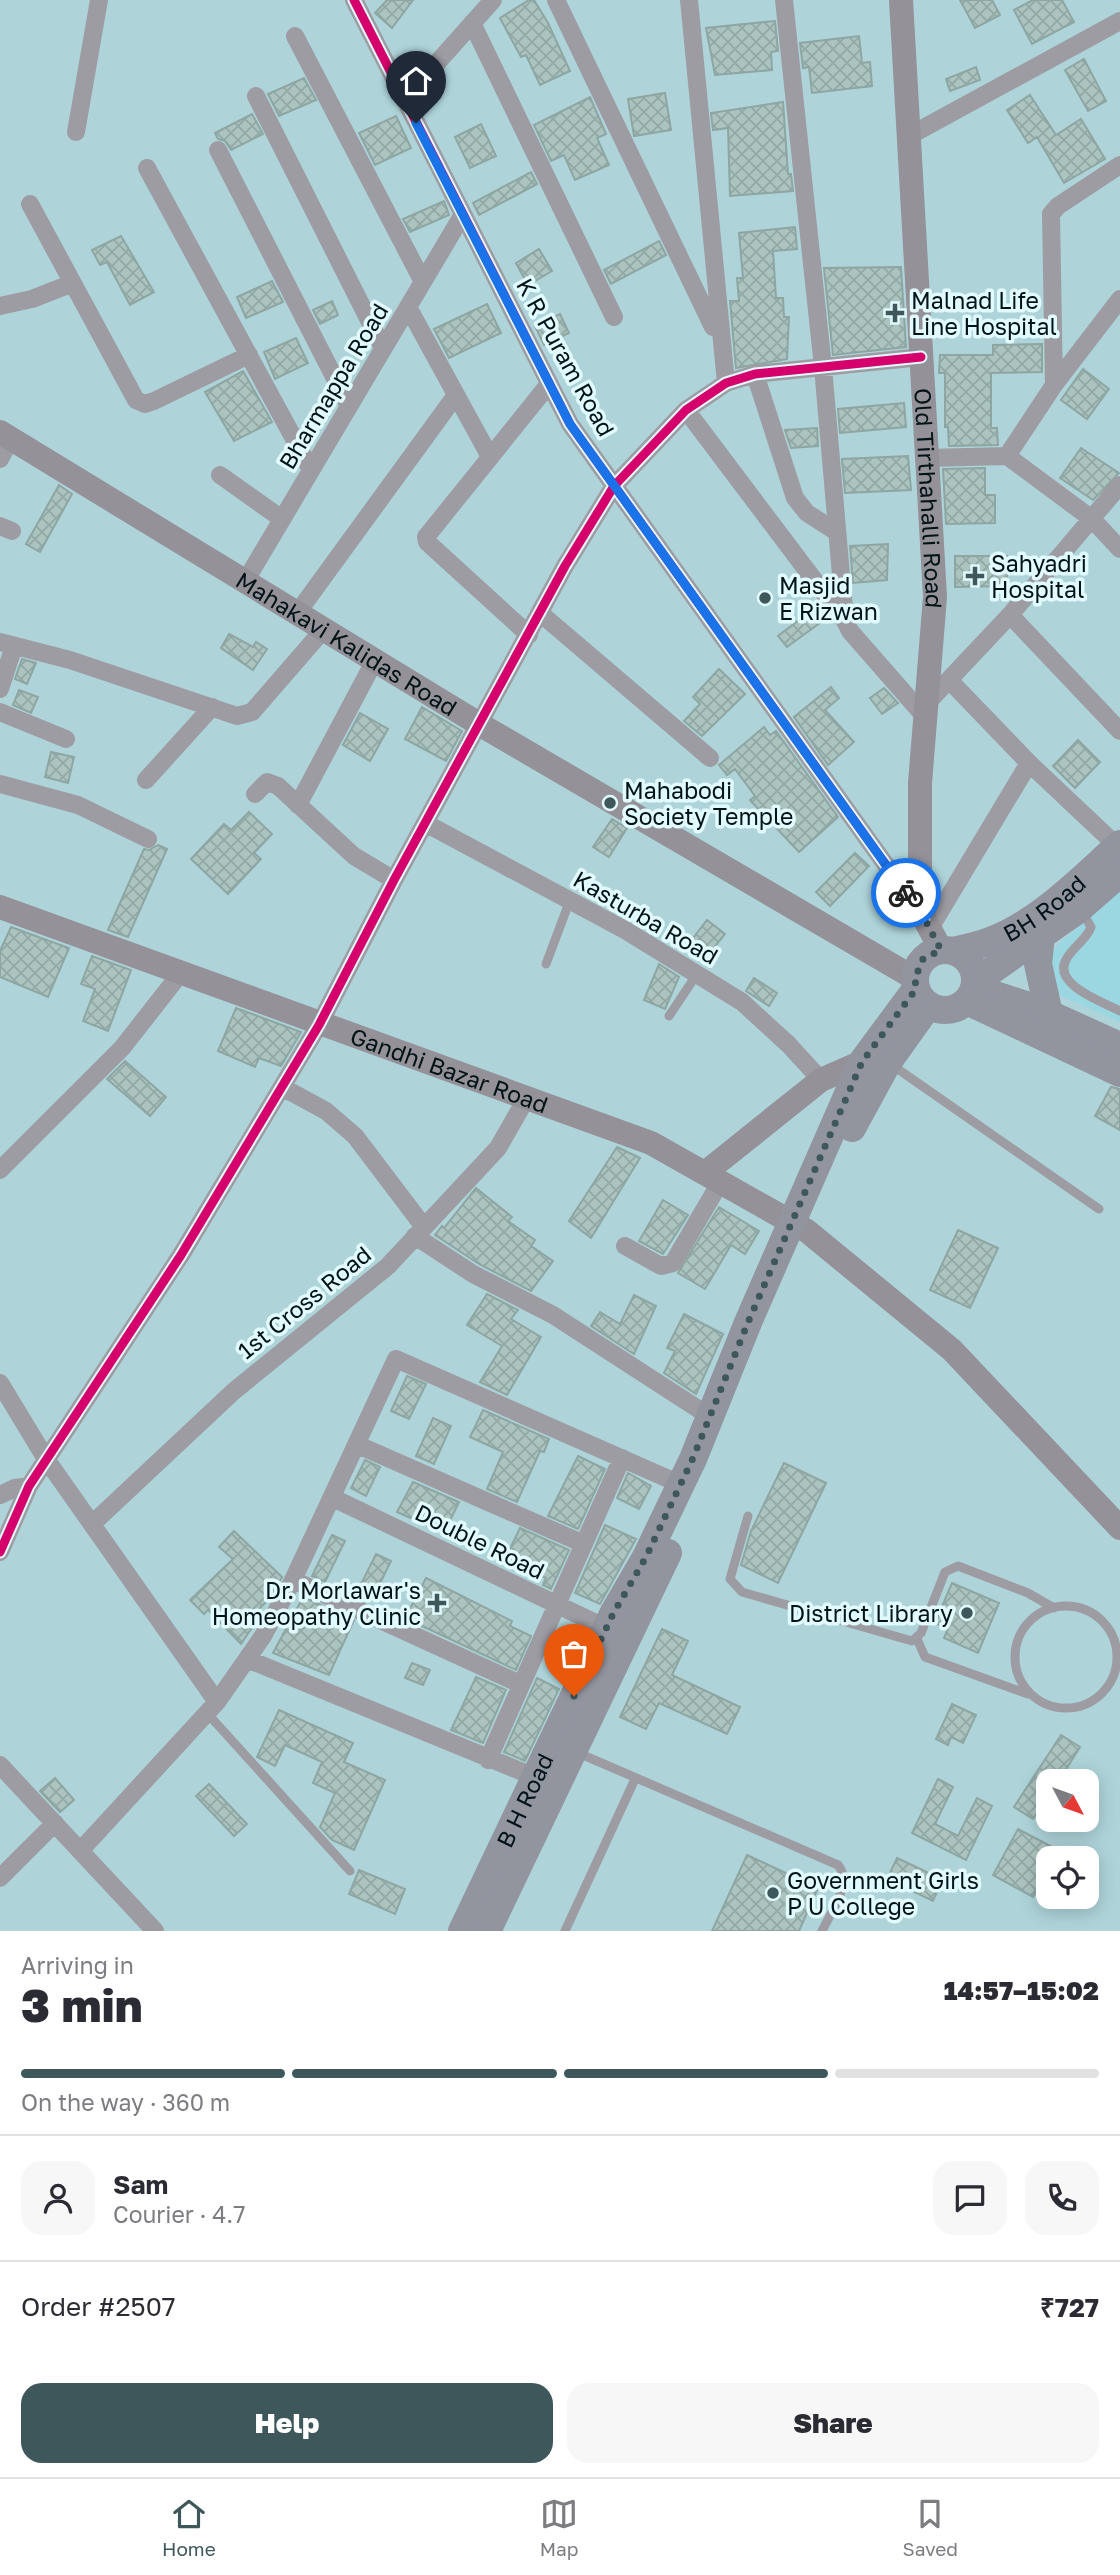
<!DOCTYPE html>
<html lang="en">
<head>
<meta charset="utf-8">
<style>
  :root { --surface:#fff; --page:#f7f7f7; --text:#2b2b33; --muted:#7c7c81; --line:#e1e1e2; --accent:#3d575b }
  body { margin:0; font-family:"Golos Text",sans-serif; background:var(--page); color:var(--text); height:100vh; display:flex; flex-direction:column; font-size:26px; white-space:nowrap }
  * { box-sizing:border-box; margin:0 }
  p { font-size:23px; color:var(--muted) }
  .icon { flex:none; width:38px; height:38px; fill:none; stroke:currentColor; stroke-width:2; stroke-linecap:round; stroke-linejoin:round }
  .map { position:relative; height:1931px; overflow:hidden }
  .panel { display:flex; flex-direction:column; background:var(--surface); flex:1 }
  .panel>* { flex:none }
  .needle { width:46px; rotate:131deg }
  .buttons { position:absolute; left:1036px; top:1769px; display:grid; gap:14px }
  .buttons a { display:grid; place-items:center; width:63px; height:63px; border-radius:14px; background:var(--surface); box-shadow:0 4px 18px #0003; font-size:35px }
  .pin { position:absolute; display:grid; place-items:center; width:60px; height:60px; color:#fff; margin:-72px -30px; border-radius:50% 50% 50% 0; rotate:-45deg; box-shadow:0 0 7px #0007 }
  .pin .icon { rotate:45deg }
  .courier { position:absolute; display:grid; place-items:center; width:70px; height:70px; margin:-35px; border:5px solid #1a73e8; border-radius:50%; background:#fff; color:#222; box-shadow:0 2px 9px #0007 }
  .head em { font-style:normal; font-weight:800 }
  .head div { display:flex; flex-direction:column-reverse }
  .head { display:flex; align-items:center; justify-content:space-between; height:119px; padding:0 21px }
  h1 { font-size:46px; font-weight:800; line-height:52px }
  .bar { display:grid; grid-template-columns:repeat(4,1fr); gap:10px 7px; align-content:center; height:84px; padding:0 21px }
  .bar i { height:9px; border-radius:5px; background:var(--line) }
  .bar .selected { background:var(--accent) }
  .bar p { grid-column:span 4 }
  .line { display:flex; align-items:center; gap:18px; padding:0 21px; border-top:2px solid var(--line) }
  .line div { flex:1 }
  .round { display:grid; place-items:center; flex:none; width:74px; height:74px; border-radius:21px; background:var(--page) }
  .button { display:flex; gap:14px; margin-top:auto; padding:14px 21px }
  .button a { flex:1; height:80px; border-radius:21px; background:var(--accent); color:#fff; font-size:28px; font-weight:800; line-height:80px; text-align:center }
  .button a+a { background:var(--page); color:var(--text) }
  .dock { display:flex; justify-content:space-around; align-items:center; height:98px; border-top:2px solid var(--line); background:var(--surface); font-size:19px; color:var(--muted) }
  .dock a { display:grid; justify-items:center; gap:4px }
  .dock .selected { color:var(--accent) }
  .map>svg:first-child { display:block }
  .built { fill:#9ad7e1 }
  .building { fill:url(#building-cross-hatch); stroke:#8da6a2; stroke-width:2 }
  .lines { fill:none; stroke-linecap:round; stroke-linejoin:round }
  .lane { stroke:#9d9ca3; stroke-width:9 }
  .street { stroke:#9d9ca3; stroke-width:18 }
  .secondary { stroke:#949199; stroke-width:24 }
  .primary { stroke:#92949e; stroke-width:28 }
  .cycleway-casing { stroke:#e0fafe; stroke-width:13 }
  .cycleway { stroke:#d6006c; stroke-width:9 }
  .done { stroke:#3d575b; stroke-width:7; stroke-dasharray:0 12.6 }
  .route { stroke:#1a73e8; stroke-width:9 }
  .poi-dot { fill:#3d575b; stroke:#e0fafe; stroke-width:2.5 }
  .labels { text-anchor:middle; dominant-baseline:central; stroke-width:7; stroke-linejoin:round; paint-order:stroke }
  .poi-label { font-size:23px; fill:#001317; stroke:#e0fafe; text-anchor:start }
  .street-label { font-size:23px; fill:#001317; stroke:#e0fafe }
</style>
</head>
<body>
<div class="map">
<svg width="1120" height="1931" viewBox="0 0 1120 1931">
  <defs>
    <pattern id="building-cross-hatch" width="8" height="8" patternUnits="userSpaceOnUse" patternTransform="scale(1.75)"><rect width="8" height="8" fill="#acc4c0"/><path d="M0 0l8 8M0 8l8-8" fill="none" stroke="#92a8a4"/></pattern>
  </defs>
  <rect width="100%" height="100%" fill="#aed4da"/>
  <!-- built -->
  <path class="built" d="M 1120,891 L 1120,1022 L 1048,990 L 1047,954 Z"/>
  <!-- building -->
  <path class="building" d="M 387,0 L 413,0 L 392,28 L 375,13 Z
    M 529,0 L 534,0 L 548,23 L 570,71 L 540,85 L 526,55 L 521,57 L 500,18 Z
    M 960,0 L 992,0 L 1000,15 L 975,28 Z
    M 1033,0 L 1062,0 L 1074,22 L 1032,44 L 1014,10 Z
    M 775,21 L 778,51 L 771,52 L 772,70 L 715,75 L 706,28 Z
    M 859,36 L 862,63 L 870,62 L 872,86 L 812,93 L 809,67 L 803,68 L 800,43 Z
    M 1084,59 L 1106,101 L 1088,111 L 1065,70 Z
    M 976,67 L 980,80 L 950,91 L 946,79 Z
    M 304,78 L 316,100 L 279,116 L 268,94 Z
    M 665,93 L 671,130 L 634,136 L 628,99 Z
    M 1030,95 L 1056,135 L 1081,119 L 1105,159 L 1064,183 L 1037,137 L 1028,143 L 1007,110 Z
    M 590,97 L 606,134 L 597,138 L 609,165 L 575,180 L 564,155 L 551,161 L 534,125 Z
    M 783,102 L 788,174 L 791,174 L 793,191 L 730,196 L 728,128 L 713,130 L 711,113 Z
    M 252,114 L 263,134 L 231,150 L 225,141 L 218,139 L 215,133 Z
    M 396,116 L 411,148 L 375,165 L 359,133 Z
    M 481,124 L 496,156 L 470,168 L 455,137 Z
    M 531,172 L 537,184 L 479,215 L 473,203 Z
    M 444,201 L 449,215 L 410,232 L 403,219 Z
    M 795,227 L 797,249 L 773,251 L 776,298 L 783,298 L 784,317 L 789,317 L 787,359 L 736,368 L 730,301 L 739,301 L 737,278 L 743,278 L 739,233 Z
    M 121,236 L 154,292 L 130,305 L 107,262 L 100,265 L 92,250 Z
    M 659,241 L 666,255 L 611,284 L 604,270 Z
    M 539,249 L 552,271 L 528,285 L 516,263 Z
    M 901,267 L 906,347 L 833,355 L 824,268 Z
    M 272,281 L 283,302 L 246,318 L 237,297 Z
    M 332,301 L 338,315 L 320,324 L 313,310 Z
    M 487,304 L 501,333 L 449,358 L 434,329 Z
    M 560,314 L 569,333 L 544,345 L 535,326 Z
    M 296,338 L 308,363 L 275,379 L 264,352 Z
    M 1042,344 L 1042,372 L 991,373 L 991,428 L 997,428 L 998,445 L 949,446 L 948,427 L 945,427 L 945,373 L 939,373 L 940,355 L 993,355 L 993,345 Z
    M 1083,369 L 1109,389 L 1087,419 L 1061,400 Z
    M 243,371 L 272,422 L 234,441 L 205,392 Z
    M 904,403 L 906,427 L 840,433 L 838,409 Z
    M 817,428 L 818,446 L 791,448 L 785,430 Z
    M 1081,448 L 1119,473 L 1093,500 L 1060,478 Z
    M 908,456 L 911,490 L 845,493 L 842,459 Z
    M 985,468 L 985,495 L 995,495 L 995,523 L 946,524 L 943,469 Z
    M 59,485 L 72,494 L 40,552 L 26,544 Z
    M 888,544 L 887,580 L 853,583 L 850,546 Z
    M 955,556 L 1007,556 L 1007,586 L 955,587 Z
    M 819,605 L 828,617 L 787,647 L 778,636 Z
    M 229,634 L 253,647 L 256,642 L 267,649 L 253,670 L 221,648 Z
    M 22,659 L 36,663 L 27,684 L 15,679 Z
    M 719,669 L 745,694 L 702,736 L 684,721 L 700,704 L 693,697 Z
    M 831,687 L 839,698 L 825,710 L 854,742 L 828,765 L 794,717 Z
    M 884,688 L 898,703 L 882,714 L 870,698 Z
    M 19,690 L 38,697 L 31,713 L 13,705 Z
    M 422,707 L 462,731 L 446,761 L 405,739 Z
    M 360,713 L 388,729 L 370,761 L 343,745 Z
    M 764,727 L 770,735 L 776,731 L 838,817 L 799,852 L 750,800 L 755,796 L 735,769 L 727,775 L 719,765 Z
    M 1078,740 L 1100,762 L 1075,788 L 1053,766 Z
    M 51,752 L 74,757 L 68,783 L 45,777 Z
    M 249,812 L 272,834 L 254,853 L 261,859 L 228,894 L 191,859 L 224,824 L 231,830 Z
    M 612,819 L 627,828 L 609,857 L 593,847 Z
    M 158,845 L 167,849 L 128,937 L 108,930 L 144,849 L 149,850 Z
    M 855,853 L 869,866 L 830,906 L 816,892 Z
    M 707,920 L 725,934 L 704,960 L 687,946 Z
    M 11,927 L 69,948 L 48,997 L 0,977 L 0,951 Z
    M 92,956 L 131,970 L 108,1031 L 83,1021 L 95,989 L 81,984 Z
    M 659,964 L 679,977 L 665,1009 L 644,1000 Z
    M 754,978 L 777,993 L 769,1006 L 746,991 Z
    M 236,1008 L 301,1032 L 281,1066 L 259,1058 L 255,1067 L 218,1051 Z
    M 125,1061 L 166,1097 L 150,1116 L 107,1079 Z
    M 1111,1087 L 1120,1089 L 1120,1130 L 1095,1116 Z
    M 617,1147 L 640,1158 L 591,1238 L 569,1221 Z
    M 476,1188 L 512,1217 L 508,1221 L 535,1240 L 531,1246 L 553,1261 L 531,1291 L 479,1264 L 435,1235 L 442,1226 L 444,1228 Z
    M 663,1200 L 688,1215 L 663,1254 L 639,1241 Z
    M 719,1207 L 759,1231 L 745,1254 L 731,1245 L 705,1289 L 678,1273 Z
    M 958,1230 L 998,1248 L 970,1308 L 930,1290 Z
    M 487,1294 L 518,1310 L 511,1319 L 541,1337 L 507,1395 L 480,1382 L 502,1346 L 467,1325 Z
    M 634,1295 L 656,1306 L 634,1354 L 591,1326 L 600,1312 L 620,1324 Z
    M 684,1314 L 723,1334 L 696,1394 L 664,1373 L 675,1351 L 667,1348 Z
    M 407,1376 L 426,1384 L 409,1419 L 391,1411 Z
    M 483,1410 L 549,1439 L 544,1452 L 540,1451 L 517,1502 L 487,1489 L 503,1452 L 470,1437 Z
    M 433,1418 L 451,1426 L 434,1464 L 416,1456 Z
    M 578,1456 L 605,1469 L 578,1529 L 548,1516 Z
    M 365,1460 L 380,1467 L 366,1496 L 351,1488 Z
    M 784,1463 L 826,1483 L 778,1583 L 741,1565 L 751,1531 Z
    M 628,1473 L 651,1486 L 639,1509 L 617,1498 Z
    M 413,1482 L 459,1502 L 444,1533 L 397,1512 Z
    M 605,1525 L 636,1539 L 600,1604 L 575,1593 Z
    M 520,1528 L 569,1550 L 551,1589 L 543,1585 L 546,1578 L 505,1559 Z
    M 234,1531 L 282,1577 L 271,1597 L 257,1611 L 262,1613 L 241,1644 L 208,1610 L 204,1614 L 190,1600 L 233,1559 L 219,1547 Z
    M 332,1535 L 345,1541 L 325,1582 L 312,1576 Z
    M 376,1554 L 391,1561 L 372,1600 L 357,1592 Z
    M 426,1578 L 512,1621 L 510,1626 L 531,1636 L 516,1670 L 405,1618 Z
    M 952,1583 L 999,1603 L 978,1653 L 944,1638 L 948,1629 L 935,1623 Z
    M 303,1597 L 354,1620 L 329,1675 L 273,1653 Z
    M 662,1629 L 688,1641 L 672,1675 L 740,1707 L 727,1734 L 659,1703 L 646,1729 L 620,1717 Z
    M 412,1663 L 430,1670 L 423,1685 L 405,1678 Z
    M 476,1677 L 506,1690 L 483,1743 L 451,1730 Z
    M 537,1678 L 559,1689 L 525,1761 L 504,1752 Z
    M 952,1704 L 976,1715 L 963,1743 L 951,1737 L 948,1745 L 936,1739 Z
    M 279,1710 L 353,1743 L 344,1762 L 385,1780 L 354,1850 L 332,1840 L 320,1827 L 335,1793 L 313,1783 L 322,1762 L 285,1745 L 275,1766 L 257,1757 Z
    M 1061,1735 L 1080,1747 L 1058,1782 L 1048,1782 L 1048,1796 L 1033,1819 L 1014,1807 Z
    M 55,1778 L 74,1800 L 60,1812 L 40,1791 Z
    M 938,1779 L 953,1787 L 935,1824 L 958,1836 L 977,1798 L 992,1806 L 966,1860 L 912,1833 Z
    M 209,1784 L 247,1824 L 234,1836 L 196,1796 Z
    M 1018,1829 L 1073,1858 L 1048,1858 L 1048,1870 L 1033,1897 L 993,1875 Z
    M 747,1855 L 818,1888 L 799,1931 L 712,1931 Z
    M 897,1858 L 933,1875 L 931,1878 L 941,1883 L 933,1901 L 887,1879 Z
    M 359,1870 L 405,1889 L 395,1914 L 349,1894 Z"/>
  <g class="lines">
    <!-- lane -->
    <path class="lane" d="M 1081,910 L 1091,927 C 1087,939 1074,946 1067,958 C 1050,984 1103,1002 1120,1011
      M 546,964 L 570,900
      M 669,1016 L 697,974
      M 892,1065 L 1099,1209
      M 748,1516 L 730,1579 L 742,1592 L 912,1641 L 921,1633 L 945,1572 L 958,1566 L 1028,1593 L 1054,1608
      M1015 1657a51 51 0 1 1 102 0a51 51 0 1 1-102 0Z
      M 917,1639 L 925,1657 L 1028,1694
      M 207,1713 L 350,1871
      M 576,1752 L 838,1865 C 853,1883 831,1912 822,1931
      M 565,1931 L 635,1779"/>
    <!-- street -->
    <path class="street" d="M 354,0 L 570,424 L 924,918
      M 556,0 L 713,327
      M 689,0 L 726,383
      M 784,0 L 823,367 L 845,621 L 850,631 L 926,718
      M 472,23 L 614,317
      M 295,36 L 423,282
      M 256,96 L 383,348
      M 404,100 L 493,0
      M 76,132 L 99,0
      M 909,136 L 1120,21
      M 218,150 L 349,406
      M 147,168 L 311,470
      M 30,204 L 136,400 L 145,404 L 154,401 L 249,355
      M 0,306 L 32,299 L 73,283
      M 408,307 L 489,455
      M 755,374 L 795,498 L 807,513 L 835,531
      M 1054,385 L 1051,214 L 1058,206 L 1120,165
      M 686,410 L 845,621
      M 1007,456 L 1054,385 L 1120,299
      M 927,458 L 1007,456 L 1092,519 L 1120,549
      M 0,459 L 11,438
      M 220,475 L 282,519
      M 0,526 L 12,531
      M 246,580 L 462,216
      M 298,612 L 456,395
      M 540,613 L 710,758
      M 1010,615 L 1120,731
      M 529,635 L 427,542 L 426,537 L 549,384
      M 0,642 L 70,660 L 237,716 L 252,712 L 324,629
      M 950,681 L 1029,763 L 1117,846
      M 0,689 L 14,646
      M 927,703 L 1010,615 L 1120,485
      M 0,712 L 66,739
      M 146,780 L 212,707
      M 0,784 L 78,805 L 148,839
      M 255,794 L 267,782 L 278,786 L 354,856 L 394,880
      M 298,805 L 375,660
      M 427,824 L 625,930 L 742,1002 L 789,1045 L 821,1080
      M 930,928 L 1029,763
      M 282,1087 L 326,1111 L 355,1136 L 424,1227
      M 0,1170 L 122,1048 L 180,974
      M 415,1236 L 473,1274 L 553,1315 L 709,1416
      M 625,1246 L 661,1266 L 673,1263 L 721,1181
      M 0,1383 L 46,1459 L 217,1702
      M 358,1445 L 584,1544
      M 0,1495 L 15,1488 L 29,1486
      M 333,1498 L 606,1628
      M 92,1524 L 234,1391 L 388,1266 L 498,1148 L 526,1099
      M 0,1552 L 29,1486 L 181,1255 L 319,1025 L 394,880 L 565,566 L 614,486 L 686,410 L 726,383 L 755,374 L 921,357
      M 293,1580 L 520,1684
      M 247,1659 L 535,1777
      M 488,1760 L 622,1458
      M 0,1765 L 155,1931
      M 80,1851 L 217,1702 L 263,1636 L 293,1580 L 396,1359 L 680,1484
      M 0,1878 L 55,1823"/>
    <!-- secondary -->
    <g class="secondary">
      <path id="s1" d="M 901,0 L 935,597 L 920,783 L 920,869 L 924,918 L 941,950"/>
      <path id="s2" d="M 0,432 L 479,724 L 914,978"/>
      <path id="s3" d="M 0,907 L 651,1143 L 807,1231 L 952,1350 L 1120,1528"/>
      <path d="M 706,1172 L 821,1080 L 862,1062"/>
    </g>
    <!-- primary -->
    <g class="primary">
      <path d="M 1041,936 L 1038,964 L 1049,1014"/>
      <circle cx="945" cy="980" r="30"/>
      <path id="s4" d="M 953,951 C 965,948 978,946 990,941 C 1039,923 1082,878 1120,844"/>
      <path d="M 975,982 L 1079,909 L 1120,873"/>
      <path d="M 977,989 L 1038,1009 L 1120,1046"/>
      <path d="M 967,1001 L 1120,1073"/>
      <path d="M 852,1128 L 888,1062 L 928,1006"/>
      <path id="s5" d="M 462,1931 L 613,1614 L 646,1557 L 693,1459 L 749,1320 L 862,1062 L 916,989"/>
      <path d="M 487,1931 L 668,1553"/>
    </g>
    <!-- cycleway casing -->
    <g class="cycleway-casing">
      <path id="cycleway" d="M 354,0 L 570,424 L 924,918
        M 0,1552 L 29,1486 L 181,1255 L 319,1025 L 394,880 L 565,566 L 614,486 L 686,410 L 726,383 L 755,374 L 921,357"/>
    </g>
    <!-- cycleway -->
    <use href="#cycleway" class="cycleway"/>
  </g>
  <g class="lines">
    <!-- done -->
    <path class="done" d="M 574,1696 L 613,1614 L 646,1557 L 693,1458 L 749,1320 L 862,1062 L 916,989 L 915,978 L 923,959 L 941,950 L 924,918 L 906,893"/>
    <!-- route -->
    <path class="route" d="M 416,123 L 570,424 L 906,893"/>
  </g>
  <!-- markers -->
  <g class="poi-dot">
    <path d="M891.5 302.5h7v7h7v7h-7v7h-7v-7h-7v-7h7z"/>
    <path d="M971.5 565.5h7v7h7v7h-7v7h-7v-7h-7v-7h7z"/>
    <circle cx="765" cy="598" r="7"/>
    <circle cx="610" cy="803" r="7"/>
    <path d="M433.5 1592.5h7v7h7v7h-7v7h-7v-7h-7v-7h7z"/>
    <circle cx="967" cy="1613" r="7"/>
    <circle cx="773" cy="1893" r="7"/>
  </g>
  <g class="labels">
    <!-- poi labels -->
    <g class="poi-label">
      <text x="911" y="300">Malnad Life<tspan x="911" dy="26">Line Hospital</tspan></text>
      <text x="991" y="563">Sahyadri<tspan x="991" dy="26">Hospital</tspan></text>
      <text x="779" y="585">Masjid<tspan x="779" dy="26">E Rizwan</tspan></text>
      <text x="624" y="790">Mahabodi<tspan x="624" dy="26">Society Temple</tspan></text>
      <text x="421" y="1590" text-anchor="end">Dr. Morlawar's<tspan x="421" dy="26">Homeopathy Clinic</tspan></text>
      <text x="953" y="1613" text-anchor="end">District Library</text>
      <text x="787" y="1880">Government Girls<tspan x="787" dy="26">P U College</tspan></text>
    </g>
    <!-- street labels -->
    <g class="street-label">
      <text transform="translate(566 357) rotate(61)">K R Puram Road</text>
      <text transform="translate(333 386) rotate(-59)">Bharmappa Road</text>
      <text stroke="none"><textPath href="#s1" startOffset="499">Old Tirthahalli Road</textPath></text>
      <text stroke="none"><textPath href="#s2" startOffset="406">Mahakavi Kalidas Road</textPath></text>
      <text stroke="none"><textPath href="#s4" startOffset="102">BH Road</textPath></text>
      <text transform="translate(646 917) rotate(30)">Kasturba Road</text>
      <text stroke="none"><textPath href="#s3" startOffset="478">Gandhi Bazar Road</textPath></text>
      <text transform="translate(304 1302) rotate(-39)">1st Cross Road</text>
      <text transform="translate(480 1541) rotate(26)">Double Road</text>
      <text stroke="none"><textPath href="#s5" startOffset="145">B H Road</textPath></text>
    </g>
  </g>
</svg>
<div class="buttons">
<a><svg class="needle" viewBox="-14 -14 28 28"><path d="M0-13l5 13h-10z" fill="#e53935"/><path d="M0 13l5-13h-10z" fill="#7c7c81"/></svg></a>
<a><svg class="icon" aria-label="locate" viewBox="0 0 24 24"><circle cx="12" cy="12" r="6"/><path d="M12 2v4M12 18v4M2 12h4M18 12h4"/></svg></a>
</div>
<div class="pin" style="left:574px;top:1696px;background:#ea580c"><svg class="icon" aria-label="bag" viewBox="0 0 24 24"><path d="M5 8h14l-1 12H6zM9 8a3 3 0 0 1 6 0"/></svg></div>
<div class="pin" style="left:416px;top:123px;background:#1f2937"><svg class="icon" aria-label="home" viewBox="0 0 24 24"><path d="M3 11l9-7 9 7M6 9v11h12V9"/></svg></div>
<div class="courier" style="left:906px;top:893px"><svg class="icon" aria-label="bike" viewBox="0 0 24 24"><circle cx="6" cy="16" r="4"/><circle cx="18" cy="16" r="4"/><path d="M6 16l4-8h5l3 8M10 8l3 8H6M13 5h3"/></svg></div>
</div>
<section class="panel">
<div class="head"><div><h1>3 min</h1><p>Arriving in</p></div><em>14:57–15:02</em></div>
<div class="bar"><i class="selected"></i><i class="selected"></i><i class="selected"></i><i></i><p>On the way · 360 m</p></div>
<div class="line" style="height:126px"><a class="round"><svg class="icon" aria-label="person" viewBox="0 0 24 24"><circle cx="12" cy="8" r="4"/><path d="M4 21q1-7 8-7t8 7"/></svg></a><div><b>Sam</b><p>Courier · 4.7</p></div><a class="round"><svg class="icon" aria-label="chat" viewBox="0 0 24 24"><path d="M4 5h16v11H9l-5 4z"/></svg></a><a class="round"><svg class="icon" aria-label="phone" viewBox="0 0 24 24"><path d="M5 4h4l2 5-3 2q2 4 5 5l2-3 5 2v4C11 20 4 13 5 4z"/></svg></a></div>
<div class="line" style="height:91px"><div>Order #2507</div><b>₹727</b></div>
<div class="button"><a>Help</a><a>Share</a></div>
</section>
<nav class="dock">
<a class="selected"><svg class="icon" aria-label="home" viewBox="0 0 24 24"><path d="M3 11l9-7 9 7M6 9v11h12V9"/></svg>Home</a>
<a><svg class="icon" aria-label="map" viewBox="0 0 24 24"><path d="M3 6l6-2 6 2 6-2v14l-6 2-6-2-6 2zM9 4v14M15 6v14"/></svg>Map</a>
<a><svg class="icon" aria-label="saved" viewBox="0 0 24 24"><path d="M7 4h10v16l-5-4-5 4z"/></svg>Saved</a>
</nav>
</body>
</html>
